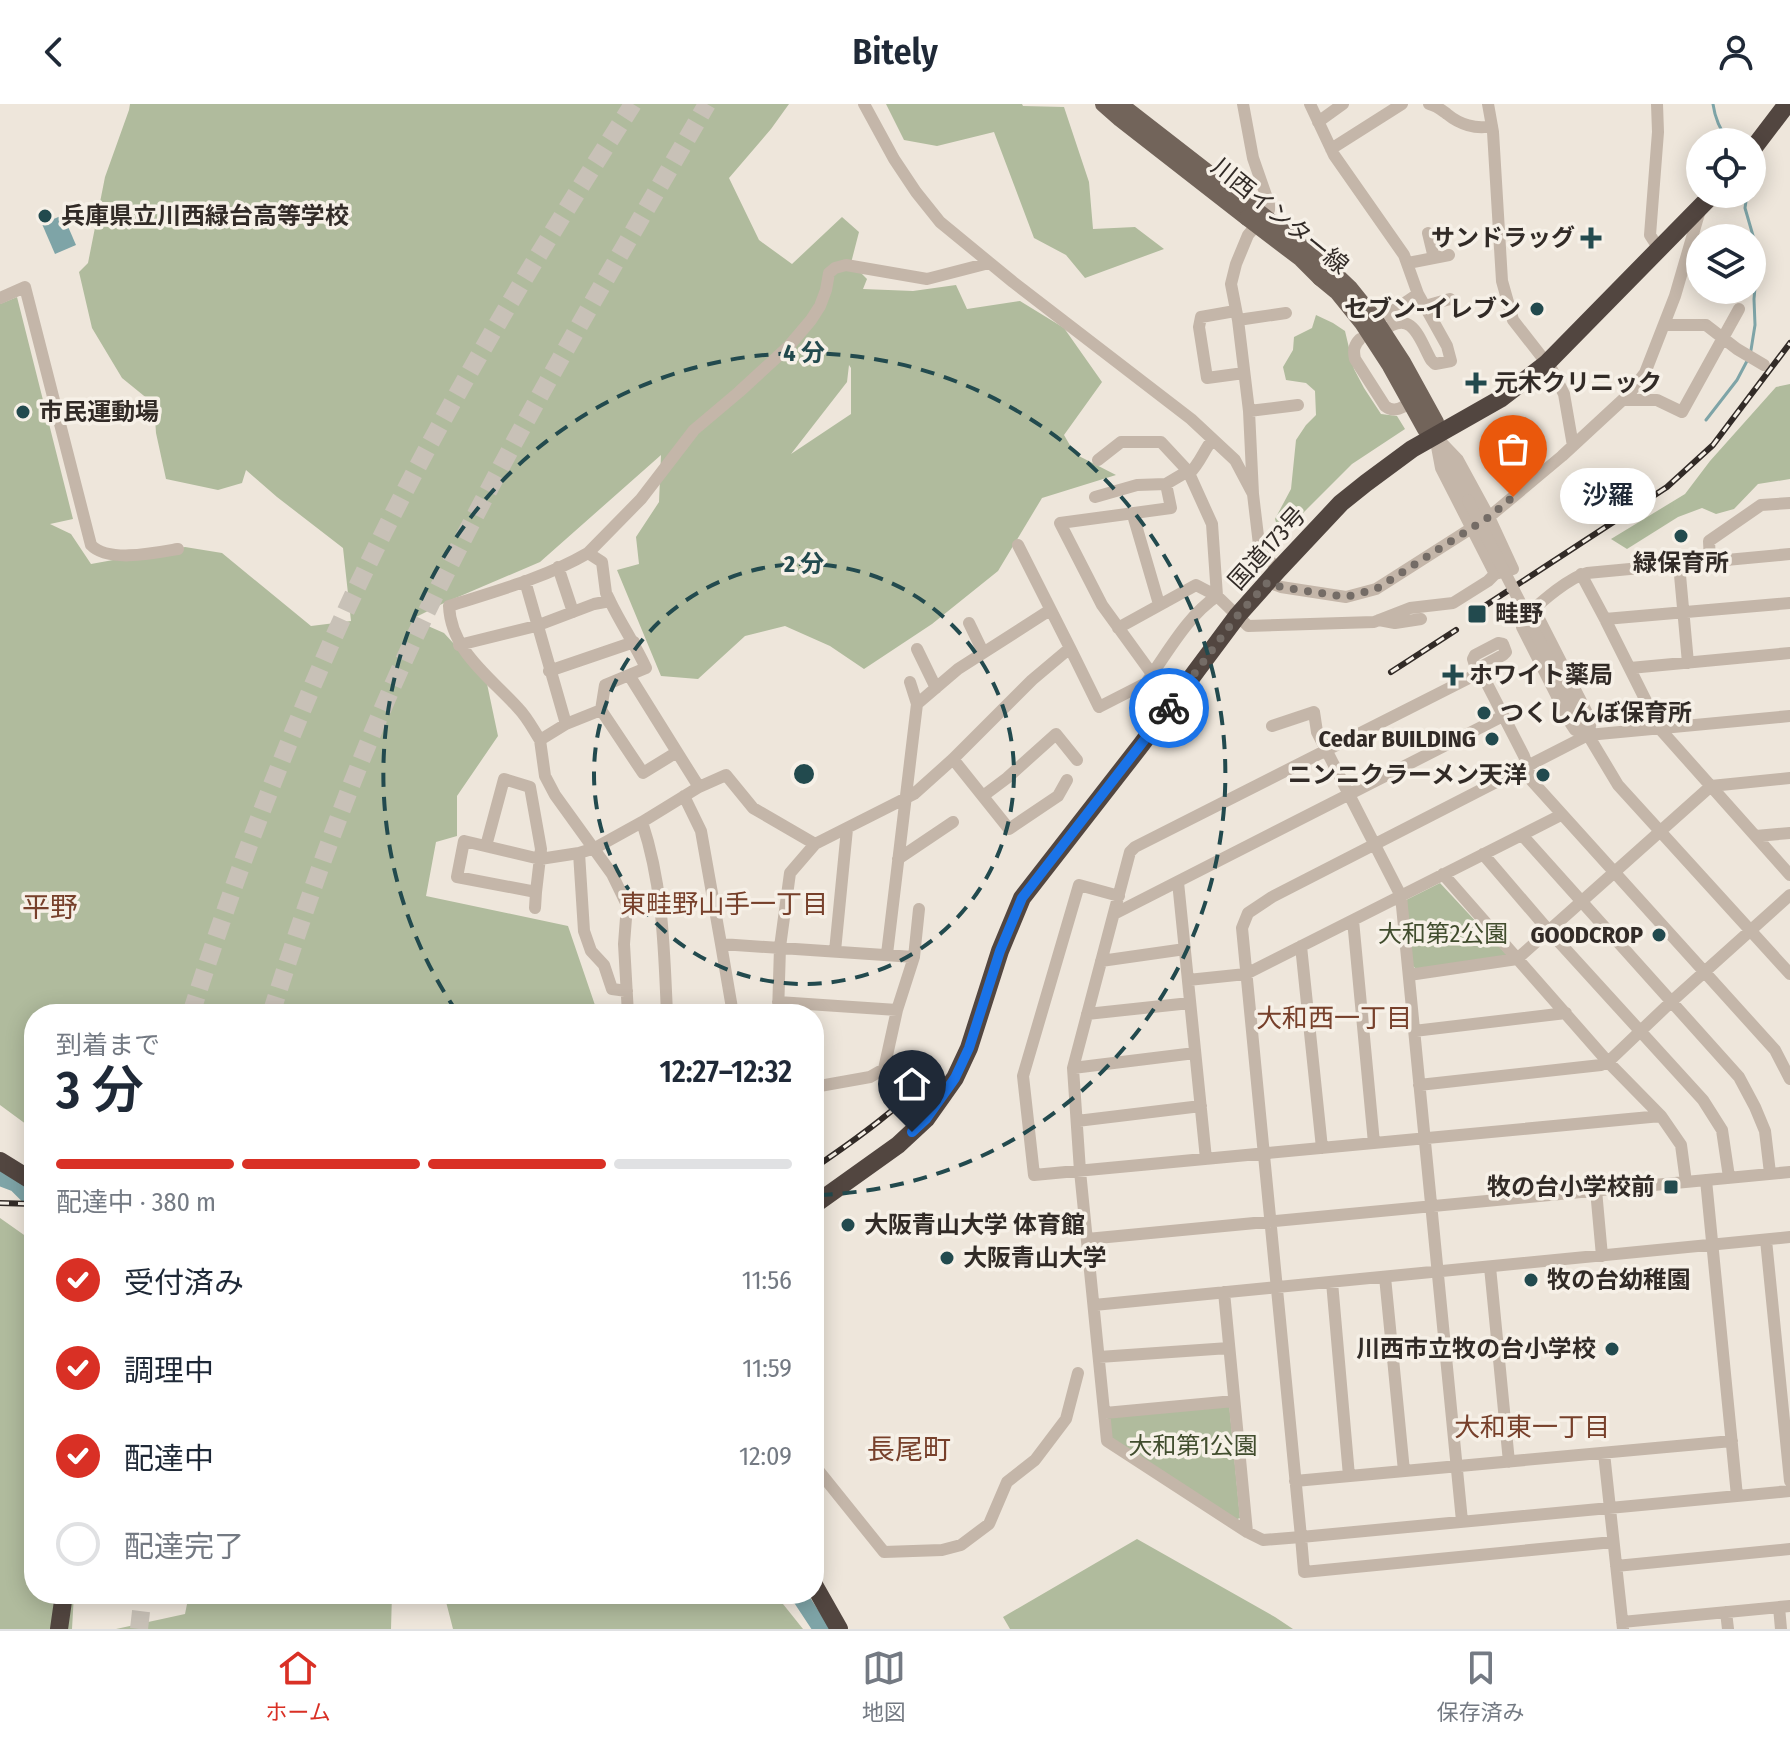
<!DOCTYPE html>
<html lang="ja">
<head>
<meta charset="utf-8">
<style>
  :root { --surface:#fff; --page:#f2f2f3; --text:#1f2937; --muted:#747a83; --line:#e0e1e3; --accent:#d93025 }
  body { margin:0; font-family:"Fira Sans Condensed","Noto Sans JP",sans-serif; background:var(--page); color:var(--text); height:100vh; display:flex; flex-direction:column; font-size:30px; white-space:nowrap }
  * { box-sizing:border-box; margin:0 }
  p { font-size:26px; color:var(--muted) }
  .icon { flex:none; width:44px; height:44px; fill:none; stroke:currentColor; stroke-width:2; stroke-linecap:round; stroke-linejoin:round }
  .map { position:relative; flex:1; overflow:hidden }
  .details { position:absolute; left:24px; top:900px; width:800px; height:600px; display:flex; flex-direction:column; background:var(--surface); border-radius:32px; box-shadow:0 4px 20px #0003 }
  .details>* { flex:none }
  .tools { position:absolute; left:1686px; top:24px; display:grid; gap:16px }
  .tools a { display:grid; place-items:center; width:80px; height:80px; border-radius:50%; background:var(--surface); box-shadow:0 4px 20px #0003; font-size:40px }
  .pin { position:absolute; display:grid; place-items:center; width:68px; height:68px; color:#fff; margin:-82px -34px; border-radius:50% 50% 50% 0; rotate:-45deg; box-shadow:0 0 8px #0007 }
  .pin .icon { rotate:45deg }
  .courier { position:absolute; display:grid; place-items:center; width:80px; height:80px; margin:-40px; border:6px solid #1a73e8; border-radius:50%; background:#fff; color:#222; box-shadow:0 2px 10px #0007 }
  .bubble { position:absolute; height:56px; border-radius:28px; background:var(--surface); box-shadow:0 4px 20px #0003; font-size:26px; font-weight:600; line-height:56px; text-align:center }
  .overview em { font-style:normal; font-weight:600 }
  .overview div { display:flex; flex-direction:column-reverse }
  .overview { display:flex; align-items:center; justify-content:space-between; height:136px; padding:0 32px }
  h1 { font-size:52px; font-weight:600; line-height:60px }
  .bar { display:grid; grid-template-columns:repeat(4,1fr); gap:12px 8px; align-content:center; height:96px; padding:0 32px }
  .bar i { height:10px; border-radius:6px; background:var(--line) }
  .bar .current { background:var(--accent) }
  .bar p { grid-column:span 4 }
  ol { padding:0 32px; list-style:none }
  li { display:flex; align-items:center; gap:24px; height:88px }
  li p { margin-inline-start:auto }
  li .icon { padding:8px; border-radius:50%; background:var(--accent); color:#fff; stroke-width:4 }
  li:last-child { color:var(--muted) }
  li i { width:44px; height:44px; border:4px solid var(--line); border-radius:50% }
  header { display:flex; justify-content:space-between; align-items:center; height:104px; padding:0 32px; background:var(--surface); font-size:36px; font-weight:600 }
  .tab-bar { display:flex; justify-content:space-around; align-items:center; height:112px; border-top:2px solid var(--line); background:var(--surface); font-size:22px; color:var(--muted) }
  .tab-bar a { display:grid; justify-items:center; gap:4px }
  .tab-bar .current { color:var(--accent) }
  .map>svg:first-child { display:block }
  .green { fill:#b0bb9d; fill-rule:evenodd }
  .water { fill:#7ea4a7 }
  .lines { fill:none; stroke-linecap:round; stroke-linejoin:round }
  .stream { stroke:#7ea4a7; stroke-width:3 }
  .river { stroke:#7ea4a7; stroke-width:16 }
  .highway-tunnel { stroke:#c8c1b7; stroke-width:18; stroke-dasharray:18 9; stroke-linecap:butt }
  .minor { stroke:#c4b6a9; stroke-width:12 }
  .major { stroke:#72645a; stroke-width:16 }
  .highway { stroke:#524640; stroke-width:18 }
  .rail-casing { stroke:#322b27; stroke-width:6 }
  .rail { stroke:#f6f0e7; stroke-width:3; stroke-dasharray:9; stroke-linecap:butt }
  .minor-bridge { stroke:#c4b6a9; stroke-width:12 }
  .major-bridge { stroke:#72645a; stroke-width:16 }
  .done { stroke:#746c66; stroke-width:8; stroke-dasharray:0 14.4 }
  .route { stroke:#1a73e8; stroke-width:10 }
  .ring { fill:none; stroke:#224a4e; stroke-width:4; stroke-dasharray:14 10 }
  .poi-dot { fill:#224a4e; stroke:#f6f0e7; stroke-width:3 }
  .labels { text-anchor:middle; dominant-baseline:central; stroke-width:7; stroke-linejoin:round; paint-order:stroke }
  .poi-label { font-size:24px; font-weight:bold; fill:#322b27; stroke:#f6f0e7; text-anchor:start }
  .street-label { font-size:24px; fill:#322b27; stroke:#f6f0e7 }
  .park-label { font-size:24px; fill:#414d2e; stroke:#f6f0e7 }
  .neighbourhood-label { font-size:26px; fill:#77402b; stroke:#f6f0e7 }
  .quarter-label { font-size:28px; fill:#77402b; stroke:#f6f0e7 }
  .centre { fill:#224a4e; stroke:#f6f0e7; stroke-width:4 }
  .ring-label { font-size:24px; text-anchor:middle; font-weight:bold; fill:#224a4e; stroke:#f6f0e7; stroke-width:7; stroke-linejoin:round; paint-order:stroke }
</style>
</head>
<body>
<header><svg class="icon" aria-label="back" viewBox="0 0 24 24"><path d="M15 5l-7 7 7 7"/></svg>Bitely<svg class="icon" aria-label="person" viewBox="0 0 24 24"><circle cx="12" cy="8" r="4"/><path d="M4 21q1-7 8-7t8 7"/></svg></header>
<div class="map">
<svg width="1790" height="1525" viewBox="0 0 1790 1525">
  <rect width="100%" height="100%" fill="#eee6db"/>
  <!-- green -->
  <path class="green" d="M 130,0 L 789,0 L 771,25 L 729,74 L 759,136 L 792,160 L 842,113 L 859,128 L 851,159 L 867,175 L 863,185 L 913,187 L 956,181 L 967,205 L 1020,197 L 1064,224 L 1102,278 L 1064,331 L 1075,350 L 1116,371 L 1042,394 L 998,467 L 932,520 L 864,565 L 830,542 L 785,522 L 745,532 L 698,575 L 661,572 L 617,466 L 639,460 L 636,433 L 659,398 L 661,351 L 540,458 L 444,499 L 412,515 L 444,529 L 486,575 L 498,632 L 457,692 L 457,732 L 436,738 L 426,792 L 568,822 L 598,910 L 34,910 L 34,1026 L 0,1001 L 0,200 L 17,193 L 73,415 L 50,420 L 71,430 L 91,460 L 185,443 L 222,449 L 311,522 L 351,517 L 343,444 L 277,393 L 246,366 L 242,379 L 218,386 L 166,375 L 156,329 L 154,300 L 122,274 L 92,224 L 79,168 L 88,159 L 105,73 L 129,6 ZM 849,261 L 851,264 L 851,310 L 791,350 L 847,278 Z
    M 886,0 L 1022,0 L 1023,2 L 1064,3 L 1089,78 L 1093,125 L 1135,123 L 1164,145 L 1085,174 L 1066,151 L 1034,134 L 994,28 L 937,42 L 904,36 Z
    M 1316,211 L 1333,219 L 1345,227 L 1354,265 L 1364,284 L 1381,310 L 1397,312 L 1405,325 L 1352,360 L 1299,413 L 1277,421 L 1275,415 L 1291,385 L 1296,336 L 1306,321 L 1316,311 L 1315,287 L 1306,279 L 1286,276 L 1283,263 L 1293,246 L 1294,233 L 1312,224 Z
    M 1790,280 L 1790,375 L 1758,380 L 1734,405 L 1716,410 L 1702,404 L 1678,413 L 1627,445 L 1611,435 L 1685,390 L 1710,357 L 1776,283 Z
    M 1440,779 L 1508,852 L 1416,865 L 1413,862 L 1406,796 Z
    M 0,1114 L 34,1138 L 34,1490 L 74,1490 L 72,1525 L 0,1525 Z
    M 1229,1299 L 1240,1414 L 1235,1416 L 1109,1334 L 1107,1311 Z
    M 1137,1435 L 1275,1513 L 1293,1525 L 1010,1525 L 1003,1513 Z
    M 189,1490 L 392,1490 L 391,1525 L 116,1525 L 185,1510 Z
    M 444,1490 L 775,1490 L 803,1525 L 453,1525 Z"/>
  <!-- water -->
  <path class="water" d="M 63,111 L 76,141 L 55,150 L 42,120 Z"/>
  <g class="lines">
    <!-- stream -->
    <path class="stream" d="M 1713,0 C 1715,15 1720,26 1729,38
      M 1747,90 L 1745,104 L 1758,149 L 1754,195 L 1755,221 L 1751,246
      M 1706,316 L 1737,276 L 1747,257"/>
    <!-- river -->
    <path class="river" d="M 0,1074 L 16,1080 L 34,1098
      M 798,1490 L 821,1525"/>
    <!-- highway-tunnel -->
    <path class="highway-tunnel" d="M 191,910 C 231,783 278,659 332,537 C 416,350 522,173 633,0
      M 271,910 C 316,767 368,627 434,493 C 517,324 613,163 707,0
      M 139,1525 L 143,1490"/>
    <!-- minor -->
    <path class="minor" d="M 864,0 L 894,55 L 916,88 L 940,118 L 1013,178 L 1191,315 L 1235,356 L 1253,390
      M 1243,0 L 1253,54 L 1269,100 L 1269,106 L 1248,131 L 1236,160 L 1231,180 L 1238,216 L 1249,307 L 1253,390 L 1260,449 L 1279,465
      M 1310,0 L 1334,51 L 1404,151 L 1418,190 L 1447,242 L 1451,257 L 1435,260 L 1431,256 C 1419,234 1412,204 1383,227
      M 1429,0 C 1437,2 1440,5 1447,10 C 1459,20 1476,26 1492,22
      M 1488,0 L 1493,28 L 1502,177 L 1513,216 L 1552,266 L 1564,290 L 1573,342
      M 1657,0 L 1658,28 L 1650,131 L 1659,145
      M 1318,18 L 1343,0
      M 1331,45 L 1402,0
      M 1428,129 L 1434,154
      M 1408,159 L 1449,151
      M 0,194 L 25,183 L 91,441 C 108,459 155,449 178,445
      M 1425,202 L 1450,195
      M 1235,207 L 1201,213 L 1199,223 L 1207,274 L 1244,269
      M 1387,211 L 1418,190
      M 1238,216 L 1286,209
      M 1664,221 L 1706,221 L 1737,245 L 1764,261
      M 1360,235 C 1354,241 1353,246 1355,255 L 1385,302 C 1394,309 1401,304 1410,299
      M 1623,296 L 1657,296 L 1682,308 L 1739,205
      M 1249,307 L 1298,301
      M 1435,332 L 1441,364 L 1495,470
      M 1442,346 L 1468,396
      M 1098,356 L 1121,338 L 1161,338 L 1188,367
      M 1189,370 C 1200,359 1203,348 1212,336
      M 1095,393 L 1137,381 L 1166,380
      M 1133,411 L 1159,500
      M 1018,441 L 1070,544
      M 588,449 L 641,395 L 694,326 L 739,288 L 789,242 L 811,216 L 820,202 L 826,186 L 829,169 L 835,164 L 846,161 L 927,175 L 989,159
      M 1710,457 L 1709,437 L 1761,401 L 1790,399
      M 1679,460 L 1688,559
      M 558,463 L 573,508
      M 1581,470 L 1605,515 L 1660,625 L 1790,771
      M 525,477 L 566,620
      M 1268,478 L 1281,483 L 1346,493 L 1376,485 L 1489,413 L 1562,352 L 1629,290 L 1645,269 L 1675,192 L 1700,106
      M 1534,505 L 1591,617 L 1588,631
      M 1605,515 L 1790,499
      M 1379,516 L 1395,519 L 1421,515
      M 969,519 L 983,548
      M 1118,524 L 1196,481 L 1217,492 L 1248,522 L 1374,518 L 1410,504 L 1453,499 L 1488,477 L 1495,470 L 1513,465 L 1489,413 L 1458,356 L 1435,332
      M 459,541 L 536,522 L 594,500 L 610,497 C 621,520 635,540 646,564 L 605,581 L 601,606 L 566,620 L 540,636 L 545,672 L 555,691 L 612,770 L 627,801 L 624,840 L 628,910
      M 917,545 L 936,584
      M 1630,564 L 1790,549
      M 1477,565 L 1503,551 L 1506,548 L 1503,540 L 1498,539 L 1475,551 L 1473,555 C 1475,563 1479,569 1484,574 L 1524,652 L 1532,677 L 1775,946 L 1790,975
      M 549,567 L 634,538
      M 1479,569 L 1135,743 L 1130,748 L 1073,964 L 1080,1067 L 1107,1337 L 1247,1428 L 1263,1436 L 1301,1433 L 1304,1468 L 1613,1438
      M 1560,577 L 1588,631 L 1618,681 L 1790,870
      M 917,600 L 958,565 L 1050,506
      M 601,606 L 643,669 L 677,648 L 629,571
      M 1790,612 L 1588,631 L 1272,793 L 1248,809 L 1242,824 L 1301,1433 L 1790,1387
      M 1272,622 L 1314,608 L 1317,628 L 1401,792 L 1462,1417
      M 1588,631 L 1575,626 L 1571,620 L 1522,523 L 1521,516 C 1537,502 1567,474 1587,469 L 1790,450
      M 540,636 C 533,625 527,613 518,604 C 490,573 451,547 449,502 C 496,487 545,474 588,449 L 602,458 L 606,489 L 610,497
      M 953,655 L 1009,725 L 1058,692 L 1067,676
      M 699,683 L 726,671 L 753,704 L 815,740
      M 684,692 L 701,727 L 721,840 L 914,853 L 897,906 L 884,965 L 870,973 L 814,983
      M 983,692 L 1007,674 L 1056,630 L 1077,656
      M 642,718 C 663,781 664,844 667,910
      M 1522,731 L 1739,973 L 1755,1003 L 1765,1027 L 1770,1069
      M 1756,732 L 1790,729
      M 486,742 L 504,675 L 530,683 L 541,745 L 536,788
      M 579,749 L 584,827 L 591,847 L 604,861 L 612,885 L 627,887
      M 1483,750 L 1549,827 L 1703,996 L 1722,1026 L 1729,1073
      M 898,755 L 953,718
      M 1443,770 L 1608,958 L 1661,1012 L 1681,1041 L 1686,1078
      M 1178,778 L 1206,1055
      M 1119,792 L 1079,781 L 1023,972 L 1034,1071 L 1661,1012
      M 535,804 L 536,788 L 457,773 L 464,737 L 540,755 L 579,749 L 595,744 L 642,718 L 699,683 L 677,648
      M 1114,810 L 1503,612
      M 1353,816 L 1374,1039
      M 721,840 L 733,910
      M 1301,842 L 1322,1044
      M 835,847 L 847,725
      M 887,850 L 917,600 L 910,578
      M 914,853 L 919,805
      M 1101,857 L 1185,845
      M 1409,871 L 1517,855 L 1711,682 L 1790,674
      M 1188,876 L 1246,870 L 1561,711
      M 778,898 L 897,906
      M 778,910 L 780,843 L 790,769 L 815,740 L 914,690 L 953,655 L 1032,576 L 1070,544 L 1099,603 L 1146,579 L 1152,570 L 1102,501 L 1060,419 L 1171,404 L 1166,380 L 1188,367 L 1212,420 L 1217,492 C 1189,511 1171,543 1152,570
      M 1087,910 L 1190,899
      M 1414,927 L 1566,909
      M 1073,964 L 1195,949
      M 1419,981 L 1601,961 L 1608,958 L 1672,897 L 1790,791
      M 1077,1017 L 1201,1002
      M 1706,1076 L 1737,1392
      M 1596,1086 L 1602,1152
      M 1087,1135 L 1790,1068
      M 1766,1136 L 1790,1377
      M 1490,1163 L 1509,1358
      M 1385,1173 L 1404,1367
      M 1332,1178 L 1349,1372
      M 1224,1188 L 1247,1428
      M 1094,1201 L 1790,1133
      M 1099,1253 L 1229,1244
      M 1105,1309 L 1234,1297
      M 1604,1349 L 1623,1525
      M 814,1361 L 884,1448 L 942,1446 L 961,1441 L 989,1420 L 1007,1378 L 1035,1356 L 1066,1315 L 1078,1269
      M 1295,1377 L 1732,1337
      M 1616,1462 L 1790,1445
      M 1779,1503 L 1781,1525
      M 1726,1508 L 1728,1525
      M 1622,1518 L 1790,1502"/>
    <!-- major -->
    <path class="major" d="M 1103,0 L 1120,15 L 1247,114
      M 1120,0 L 1254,104
      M 1328,163 L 1350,184 L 1375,215 L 1403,258 L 1436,318 L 1435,332
      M 1320,174 L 1337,188 L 1362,219 L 1390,262 L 1425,325 L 1435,332"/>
    <!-- highway -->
    <path class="highway" d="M 1752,46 L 1787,0
      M 0,1057 L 34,1078
      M 814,1101 L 898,1041 L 926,1015 L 955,974 L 969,944 L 1000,847 L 1022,794 L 1141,641 L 1238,511 L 1279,465 L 1341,399 L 1366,379 L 1412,345 L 1500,295 L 1546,260 L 1713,90
      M 814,1481 L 839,1525
      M 59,1525 L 64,1490"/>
    <!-- rail casing -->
    <g class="rail-casing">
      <path id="rail" d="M 1477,507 L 1667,383 L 1713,341 L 1790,239
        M 1391,568 L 1456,526
        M 814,1064 C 858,1034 901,1003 938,964
        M 0,1099 L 34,1100"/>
    </g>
    <!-- rail -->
    <use href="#rail" class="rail"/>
    <!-- minor-bridge -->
    <path class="minor-bridge" d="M 1468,396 L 1560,577"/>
    <!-- major-bridge -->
    <path class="major-bridge" d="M 1254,104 L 1328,163
      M 1247,114 L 1301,155 L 1320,174"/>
  </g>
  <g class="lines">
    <!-- done -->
    <path class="done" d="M 1169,604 L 1238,511 L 1268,478 L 1281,483 L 1346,493 L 1376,485 L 1489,413 L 1513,393"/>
    <!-- route -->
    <path class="route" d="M 912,1028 L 926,1015 L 955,974 L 969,944 L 1000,847 L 1022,794 L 1169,604"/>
  </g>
  <!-- distance rings -->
  <g class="ring">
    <circle cx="804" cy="670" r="210"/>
    <path d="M457 908A421 421 0 1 1 815 1091"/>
  </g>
  <!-- markers -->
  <g class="poi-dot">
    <circle cx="45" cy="112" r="8"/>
    <path d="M1587 122h8v8h8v8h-8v8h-8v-8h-8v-8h8z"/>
    <circle cx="1537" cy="205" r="8"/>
    <path d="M1472 267h8v8h8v8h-8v8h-8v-8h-8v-8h8z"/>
    <circle cx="23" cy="308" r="8"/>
    <circle cx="1681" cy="432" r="8"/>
    <rect x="1467" y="500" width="20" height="20" rx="4"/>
    <path d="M1449 559h8v8h8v8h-8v8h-8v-8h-8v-8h8z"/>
    <circle cx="1484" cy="609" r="8"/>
    <circle cx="1492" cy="635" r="8"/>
    <circle cx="1543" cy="671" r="8"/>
    <circle cx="1659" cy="831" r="8"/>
    <rect x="1663" y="1075" width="16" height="16" rx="4"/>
    <circle cx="848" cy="1121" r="8"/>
    <circle cx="947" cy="1154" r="8"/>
    <circle cx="1531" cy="1176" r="8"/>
    <circle cx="1612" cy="1245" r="8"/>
  </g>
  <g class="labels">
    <!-- poi labels -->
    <g class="poi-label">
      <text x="61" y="112">兵庫県立川西緑台高等学校</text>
      <text x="1575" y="134" text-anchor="end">サンドラッグ</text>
      <text x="1521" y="205" text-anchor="end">セブン-イレブン</text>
      <text x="1494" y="279">元木クリニック</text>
      <text x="39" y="308">市民運動場</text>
      <text x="1681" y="459" text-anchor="middle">緑保育所</text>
      <text x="1495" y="510">畦野</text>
      <text x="1469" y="571">ホワイト薬局</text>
      <text x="1500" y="609">つくしんぼ保育所</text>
      <text x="1476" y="635" text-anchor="end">Cedar BUILDING</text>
      <text x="1527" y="671" text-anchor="end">ニンニクラーメン天洋</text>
      <text x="1643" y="831" text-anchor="end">GOODCROP</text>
      <text x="1655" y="1083" text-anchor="end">牧の台小学校前</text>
      <text x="864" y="1121">大阪青山大学 体育館</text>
      <text x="963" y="1154">大阪青山大学</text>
      <text x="1547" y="1176">牧の台幼稚園</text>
      <text x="1596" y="1245" text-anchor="end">川西市立牧の台小学校</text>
    </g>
    <!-- street labels -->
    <g class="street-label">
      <text transform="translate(1280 112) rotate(39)">川西インター線</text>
      <text transform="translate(1267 444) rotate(-48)">国道173号</text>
    </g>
    <!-- park labels -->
    <g class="park-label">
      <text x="1443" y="830">大和第2公園</text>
      <text x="1193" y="1342">大和第1公園</text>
    </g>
    <!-- neighbourhood labels -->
    <g class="neighbourhood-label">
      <text x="724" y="800">東畦野山手一丁目</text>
      <text x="1334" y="914">大和西一丁目</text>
      <text x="1532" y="1323">大和東一丁目</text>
    </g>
    <!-- quarter labels -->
    <g class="quarter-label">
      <text x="50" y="803">平野</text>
      <text x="909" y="1345">長尾町</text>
    </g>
  </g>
  <circle cx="804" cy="670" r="12" class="centre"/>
  <g class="ring-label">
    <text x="804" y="257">4 分</text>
    <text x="804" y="468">2 分</text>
  </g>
</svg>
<div class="tools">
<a><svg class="icon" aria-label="locate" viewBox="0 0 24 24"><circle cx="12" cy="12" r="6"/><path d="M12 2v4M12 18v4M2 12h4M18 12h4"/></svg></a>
<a><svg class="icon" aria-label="layers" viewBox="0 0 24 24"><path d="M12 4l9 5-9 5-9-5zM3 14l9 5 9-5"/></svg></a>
</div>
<div class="pin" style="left:1513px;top:393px;background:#ea580c"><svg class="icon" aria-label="bag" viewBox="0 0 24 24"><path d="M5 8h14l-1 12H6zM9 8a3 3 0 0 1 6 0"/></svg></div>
<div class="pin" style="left:912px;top:1028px;background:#1f2937"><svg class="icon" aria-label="home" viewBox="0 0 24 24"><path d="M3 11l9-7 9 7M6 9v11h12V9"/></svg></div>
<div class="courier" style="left:1169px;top:604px"><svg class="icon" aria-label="bike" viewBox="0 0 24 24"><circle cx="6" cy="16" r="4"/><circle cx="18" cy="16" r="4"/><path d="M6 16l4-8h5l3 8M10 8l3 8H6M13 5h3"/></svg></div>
<div class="bubble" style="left:1560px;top:364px;width:96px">沙羅</div>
<section class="details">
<div class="overview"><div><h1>3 分</h1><p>到着まで</p></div><em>12:27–12:32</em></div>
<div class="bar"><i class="current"></i><i class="current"></i><i class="current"></i><i></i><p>配達中 · 380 m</p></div>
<ol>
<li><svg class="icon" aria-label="check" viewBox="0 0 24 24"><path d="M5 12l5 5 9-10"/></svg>受付済み<p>11:56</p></li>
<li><svg class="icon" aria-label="check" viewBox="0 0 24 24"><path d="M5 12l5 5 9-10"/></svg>調理中<p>11:59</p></li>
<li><svg class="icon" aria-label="check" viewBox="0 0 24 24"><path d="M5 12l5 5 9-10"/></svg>配達中<p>12:09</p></li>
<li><i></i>配達完了</li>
</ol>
</section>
</div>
<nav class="tab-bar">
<a class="current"><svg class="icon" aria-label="home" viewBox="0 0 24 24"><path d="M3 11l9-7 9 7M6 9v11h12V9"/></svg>ホーム</a>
<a><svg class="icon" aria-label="map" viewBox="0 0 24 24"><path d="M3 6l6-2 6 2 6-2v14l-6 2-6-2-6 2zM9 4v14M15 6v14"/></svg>地図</a>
<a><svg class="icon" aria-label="saved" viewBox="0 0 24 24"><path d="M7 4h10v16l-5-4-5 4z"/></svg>保存済み</a>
</nav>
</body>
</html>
